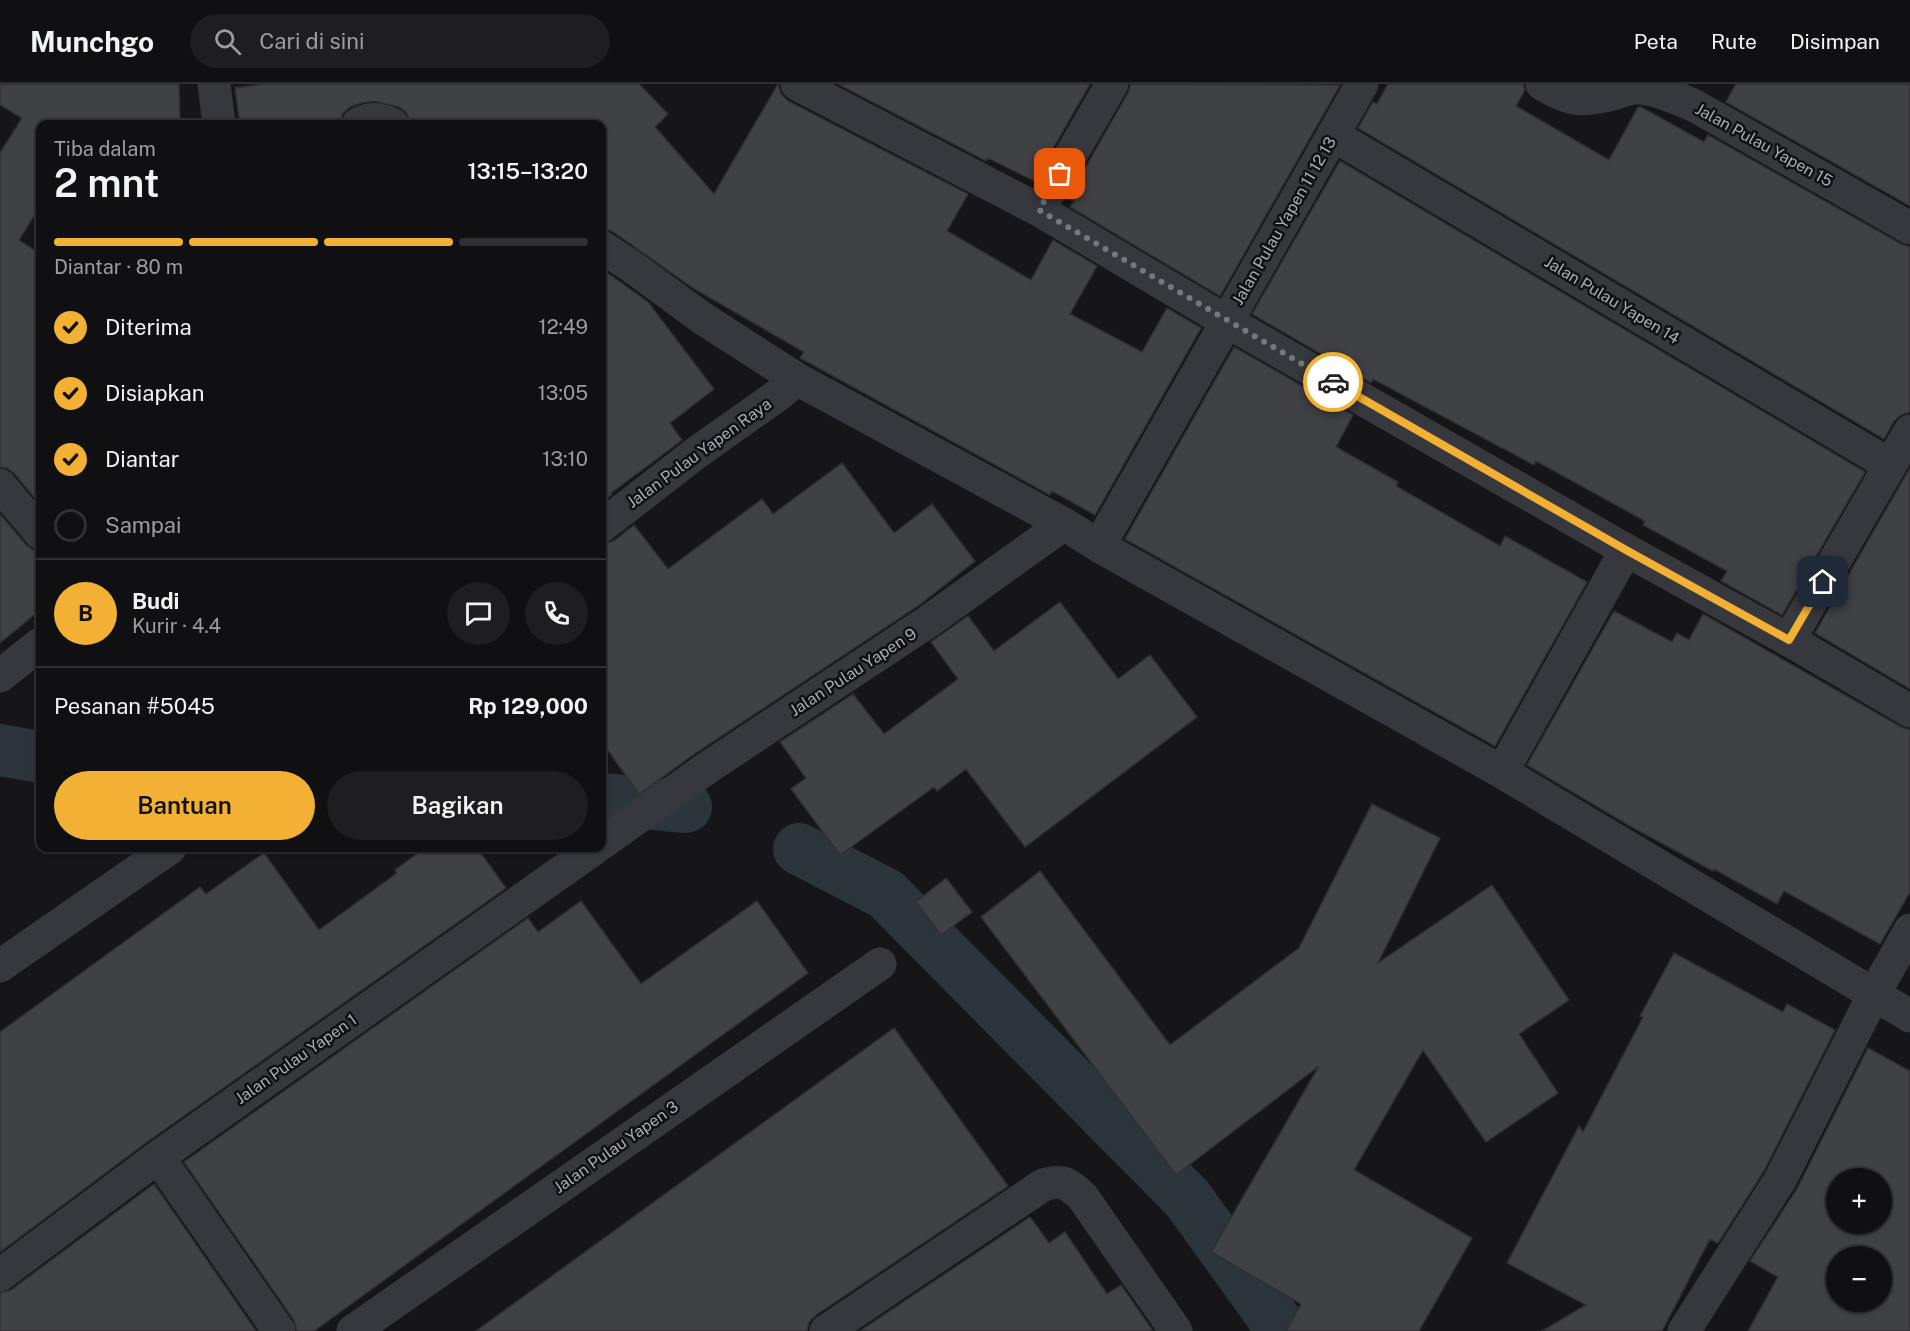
<!DOCTYPE html>
<html lang="id">
<head>
<meta charset="utf-8">
<style>
  :root { --surface:#101012; --page:#1e1e20; --text:#f1f3f6; --muted:#9c9d9f; --line:#303032; --accent:#f2b134 }
  body { margin:0; font-family:"Public Sans",sans-serif; background:var(--page); color:var(--text); height:100vh; display:flex; flex-direction:column; font-size:22px; white-space:nowrap }
  * { box-sizing:border-box; margin:0 }
  p { font-size:20px; color:var(--muted) }
  .icon { flex:none; width:33px; height:33px; fill:none; stroke:currentColor; stroke-width:2; stroke-linecap:round; stroke-linejoin:round }
  .map { position:relative; flex:1; overflow:hidden }
  .details { position:absolute; left:36px; top:36px; width:570px; height:732px; display:flex; flex-direction:column; background:var(--surface); border-radius:12px; box-shadow:0 2px 4px #0004,0 0 0 2px var(--line) }
  .details>* { flex:none }
  .tools { position:absolute; left:1826px; top:1084px; display:grid; gap:12px }
  .tools a { display:grid; place-items:center; width:66px; height:66px; border-radius:50%; background:var(--surface); box-shadow:0 2px 4px #0004,0 0 0 2px var(--line); font-size:30px }
  .pin { position:absolute; display:grid; place-items:center; width:51px; height:51px; color:#fff; margin:-26px; border-radius:12px; box-shadow:0 3px 9px #0006 }
  .courier { position:absolute; display:grid; place-items:center; width:60px; height:60px; margin:-30px; border:4px solid #f2b134; border-radius:50%; background:#fff; color:#222; box-shadow:0 2px 8px #0007 }
  .head em { font-style:normal; font-weight:600 }
  .head div { display:flex; flex-direction:column-reverse }
  .head { display:flex; align-items:center; justify-content:space-between; height:102px; padding:0 18px }
  h1 { font-size:39px; font-weight:600; line-height:45px }
  .bar { display:grid; grid-template-columns:repeat(4,1fr); gap:9px 6px; align-content:center; height:72px; padding:0 18px }
  .bar i { height:8px; border-radius:4px; background:var(--line) }
  .bar .active { background:var(--accent) }
  .bar p { grid-column:span 4 }
  .line { display:flex; align-items:center; gap:15px; padding:0 18px; border-top:2px solid var(--line) }
  .line div { flex:1 }
  .round { display:grid; place-items:center; flex:none; width:63px; height:63px; border-radius:32px; background:var(--page) }
  ol { padding:0 18px; list-style:none }
  li { display:flex; align-items:center; gap:18px; height:66px }
  li p { margin-inline-start:auto }
  li .icon { padding:6px; border-radius:50%; background:var(--accent); color:#111; stroke-width:4 }
  li:last-child { color:var(--muted) }
  li i { width:33px; height:33px; border:3px solid var(--line); border-radius:50% }
  .button { display:flex; gap:12px; margin-top:auto; padding:12px 18px }
  .button a { flex:1; height:69px; border-radius:36px; background:var(--accent); color:#111; font-size:24px; font-weight:600; line-height:69px; text-align:center }
  .button a+a { background:var(--page); color:var(--text) }
  header { display:flex; align-items:center; gap:36px; box-sizing:border-box; height:84px; padding:0 30px; background:var(--surface); border-bottom:2px solid var(--line) }
  header strong { font-size:28px }
  nav { display:flex; gap:33px; margin-inline-start:auto; font-size:21px }
  .search { width:420px; height:54px; background:var(--page); display:flex; align-items:center; gap:15px; box-sizing:border-box; padding:0 21px; border-radius:33px; color:var(--muted); font-size:22px }
  .map>svg:first-child { display:block }
  .lines { fill:none; stroke-linecap:round; stroke-linejoin:round }
  .canal { stroke:#2c353c; stroke-width:52 }
  .building { fill:#404145; stroke:#303034; stroke-width:1.5; fill-rule:evenodd }
  .minor { stroke:#37383d; stroke-width:33 }
  .done { stroke:#757880; stroke-width:6; stroke-dasharray:0 10.8 }
  .route { stroke:#f2b134; stroke-width:8 }
  .labels { text-anchor:middle; dominant-baseline:central; stroke-width:5; stroke-linejoin:round; paint-order:stroke }
  .street-label { font-size:16px; fill:#a8adb8; stroke:#111113 }
</style>
</head>
<body>
<header>
<strong>Munchgo</strong>
<div class="search"><svg class="icon" aria-label="search" viewBox="0 0 24 24"><circle cx="10" cy="10" r="6"/><path d="M15 15l6 6"/></svg>Cari di sini</div>
<nav><a>Peta</a><a>Rute</a><a>Disimpan</a></nav>
</header>
<div class="map">
<svg width="1910" height="1247" viewBox="0 0 1910 1247">
  <rect width="100%" height="100%" fill="#161618"/>
  <g class="lines">
    <!-- canal -->
    <path class="canal" d="M 0,666 L 40,673
      M 602,715 L 686,723
      M 799,765 L 886,810 L 1187,1114 L 1283,1247"/>
  </g>
  <!-- building -->
  <path class="building" d="M 0,0 L 179,0 L 180,40 L 40,40 L 40,122 L 19,156 L 40,170 L 40,420 L 14,389 L 7,384 L 0,383 L 0,69 L 22,34 L 0,21 Z
    M 263,0 L 639,0 L 668,30 L 655,43 L 714,110 L 778,0 L 781,10 L 788,17 L 968,110 L 947,147 L 1031,196 L 1053,156 L 1097,182 L 1070,230 L 1142,268 L 1167,224 L 1201,244 L 1095,431 L 1052,407 L 1050,411 L 800,274 L 804,268 L 693,204 L 612,147 L 602,145 L 602,40 L 418,40 L 410,37 L 406,28 L 399,23 L 375,17 L 361,19 L 350,23 L 343,29 L 341,34 L 298,40 L 240,40 L 235,4 Z
    M 838,0 L 1090,0 L 1034,97 L 988,74 L 986,77 Z
    M 1131,0 L 1340,1 L 1220,212 L 1070,123 L 1074,117 L 1068,114 L 1128,9 Z
    M 1388,0 L 1523,0 L 1525,6 L 1516,22 L 1609,76 L 1638,23 L 1641,23 L 1704,58 L 1708,51 L 1901,160 L 1910,163 L 1910,328 L 1901,331 L 1894,337 L 1884,355 L 1358,44 L 1373,18 L 1377,20 Z
    M 1736,0 L 1910,0 L 1910,122 L 1726,18 Z
    M 1340,77 L 1865,388 L 1782,531 L 1721,497 L 1727,487 L 1643,441 L 1645,437 L 1536,377 L 1534,381 L 1373,295 L 1371,299 L 1252,230 Z
    M 602,185 L 648,218 L 714,305 L 670,339 L 682,356 L 611,409 L 612,410 L 602,419 Z
    M 1234,263 L 1353,331 L 1336,363 L 1398,398 L 1396,402 L 1500,462 L 1505,452 L 1587,498 L 1495,662 L 1125,455 Z
    M 842,379 L 894,449 L 932,420 L 975,477 L 918,522 L 697,668 L 639,710 L 602,658 L 602,460 L 614,457 L 634,441 L 668,485 L 762,415 L 773,430 Z
    M 1910,384 L 1910,605 L 1815,549 Z
    M 0,430 L 26,461 L 33,466 L 40,467 L 40,526 L 0,559 Z
    M 1060,518 L 1118,595 L 1150,571 L 1197,633 L 1025,763 L 966,685 L 937,707 L 934,703 L 840,771 L 791,705 L 806,694 L 780,658 L 853,610 L 884,650 L 958,595 L 931,558 L 968,532 L 994,567 Z
    M 1614,527 L 1672,558 L 1677,549 L 1689,556 L 1703,530 L 1901,643 L 1910,646 L 1910,808 L 1880,860 L 1784,807 L 1777,820 L 1714,785 L 1713,787 L 1630,742 L 1527,681 Z
    M 1372,720 L 1440,754 L 1378,879 L 1492,801 L 1569,916 L 1519,950 L 1558,1009 L 1486,1058 L 1423,966 L 1354,1086 L 1472,1154 L 1419,1247 L 1286,1247 L 1301,1220 L 1211,1168 L 1319,982 L 1176,1091 L 981,833 L 1040,787 L 1170,961 L 1299,864 Z
    M 425,764 L 477,764 L 506,804 L 147,1058 L 0,1168 L 0,948 L 200,803 L 206,810 L 264,769 L 319,846 L 397,789 L 395,786 Z
    M 946,794 L 972,828 L 941,851 L 916,818 Z
    M 581,817 L 641,900 L 757,817 L 808,889 L 314,1247 L 297,1247 L 294,1236 L 184,1078 L 528,834 L 538,848 Z
    M 1674,869 L 1783,928 L 1787,920 L 1835,946 L 1764,1087 L 1718,1159 L 1710,1155 L 1662,1247 L 1542,1247 L 1586,1221 L 1507,1179 L 1579,1042 L 1583,1048 L 1643,933 L 1640,932 Z
    M 894,944 L 1008,1102 L 816,1231 L 809,1238 L 807,1247 L 476,1247 Z
    M 1868,964 L 1910,987 L 1910,1247 L 1748,1247 L 1778,1193 L 1750,1177 L 1797,1105 ZM 1836,1095 L 1881,1095 L 1881,1140 L 1836,1140 ZM 1836,1173 L 1881,1173 L 1881,1218 L 1836,1218 Z
    M 154,1100 L 256,1247 L 0,1247 L 0,1209 L 11,1206 Z
    M 1030,1133 L 1049,1159 L 1065,1148 L 1107,1210 L 1121,1201 L 1153,1247 L 860,1247 Z"/>
  <g class="lines">
    <!-- minor -->
    <path class="minor" d="M 214,0 L 219,40
      M 797,0 L 1039,126 L 1226,237 L 1626,466 L 1789,556 L 1910,627
      M 1542,0 C 1571,17 1581,18 1613,10 C 1620,8 1629,4 1636,4 C 1653,3 1679,15 1695,22 L 1910,144
      M 358,40 C 370,33 380,35 392,40
      M 1333,51 L 1890,381
      M 1039,126 L 1112,0
      M 602,163 L 631,182 L 702,234 L 797,295 L 1064,440 L 1099,462 L 1502,688 L 1910,932
      M 0,401 L 40,449
      M 602,442 L 696,369 L 778,311 L 797,295
      M 1099,462 L 1362,0
      M 1789,556 L 1910,347
      M 0,592 L 40,560
      M 1502,688 L 1626,466
      M 602,759 L 707,684 L 929,537 L 1064,440
      M 0,882 L 170,764
      M 158,1073 L 279,1247
      M 0,1191 L 158,1073 L 595,764
      M 353,1247 L 880,880
      M 826,1247 L 1043,1101 C 1063,1095 1067,1099 1082,1112 L 1176,1247
      M 1684,1247 L 1780,1096 L 1874,910 L 1910,846"/>
  </g>
  <g class="lines">
    <!-- done -->
    <path class="done" d="M 1060,90 L 1039,126 L 1333,298"/>
    <!-- route -->
    <path class="route" d="M 1333,298 L 1626,466 L 1789,556 L 1823,498"/>
  </g>
  <g class="labels">
    <!-- street labels -->
    <g class="street-label">
      <text transform="translate(1764 61) rotate(29)">Jalan Pulau Yapen 15</text>
      <text transform="translate(1284 137) rotate(-60)">Jalan Pulau Yapen 11 12 13</text>
      <text transform="translate(1612 216) rotate(31)">Jalan Pulau Yapen 14</text>
      <text transform="translate(699 369) rotate(-36)">Jalan Pulau Yapen Raya</text>
      <text transform="translate(853 588) rotate(-33)">Jalan Pulau Yapen 9</text>
      <text transform="translate(296 975) rotate(-35)">Jalan Pulau Yapen 1</text>
      <text transform="translate(616 1063) rotate(-35)">Jalan Pulau Yapen 3</text>
    </g>
  </g>
</svg>
<div class="tools">
<a>+</a>
<a>−</a>
</div>
<div class="pin" style="left:1060px;top:90px;background:#ea580c"><svg class="icon" aria-label="bag" viewBox="0 0 24 24"><path d="M5 8h14l-1 12H6zM9 8a3 3 0 0 1 6 0"/></svg></div>
<div class="pin" style="left:1823px;top:498px;background:#1f2937"><svg class="icon" aria-label="home" viewBox="0 0 24 24"><path d="M3 11l9-7 9 7M6 9v11h12V9"/></svg></div>
<div class="courier" style="left:1333px;top:298px"><svg class="icon" aria-label="car" viewBox="0 0 24 24"><path d="M5 17H2v-5l4-1 3-4h7l3 4 3 1v5h-3M9 17h6M6 11h13"/><circle cx="7" cy="17" r="2"/><circle cx="17" cy="17" r="2"/></svg></div>
<section class="details">
<div class="head"><div><h1>2 mnt</h1><p>Tiba dalam</p></div><em>13:15–13:20</em></div>
<div class="bar"><i class="active"></i><i class="active"></i><i class="active"></i><i></i><p>Diantar · 80 m</p></div>
<ol>
<li><svg class="icon" aria-label="check" viewBox="0 0 24 24"><path d="M5 12l5 5 9-10"/></svg>Diterima<p>12:49</p></li>
<li><svg class="icon" aria-label="check" viewBox="0 0 24 24"><path d="M5 12l5 5 9-10"/></svg>Disiapkan<p>13:05</p></li>
<li><svg class="icon" aria-label="check" viewBox="0 0 24 24"><path d="M5 12l5 5 9-10"/></svg>Diantar<p>13:10</p></li>
<li><i></i>Sampai</li>
</ol>
<div class="line" style="height:108px"><b class="round" style="background:var(--accent);color:#111">B</b><div><b>Budi</b><p>Kurir · 4.4</p></div><a class="round"><svg class="icon" aria-label="chat" viewBox="0 0 24 24"><path d="M4 5h16v11H9l-5 4z"/></svg></a><a class="round"><svg class="icon" aria-label="phone" viewBox="0 0 24 24"><path d="M5 4h4l2 5-3 2q2 4 5 5l2-3 5 2v4C11 20 4 13 5 4z"/></svg></a></div>
<div class="line" style="height:78px"><div>Pesanan #5045</div><b>Rp 129,000</b></div>
<div class="button"><a>Bantuan</a><a>Bagikan</a></div>
</section>
</div>
</body>
</html>
